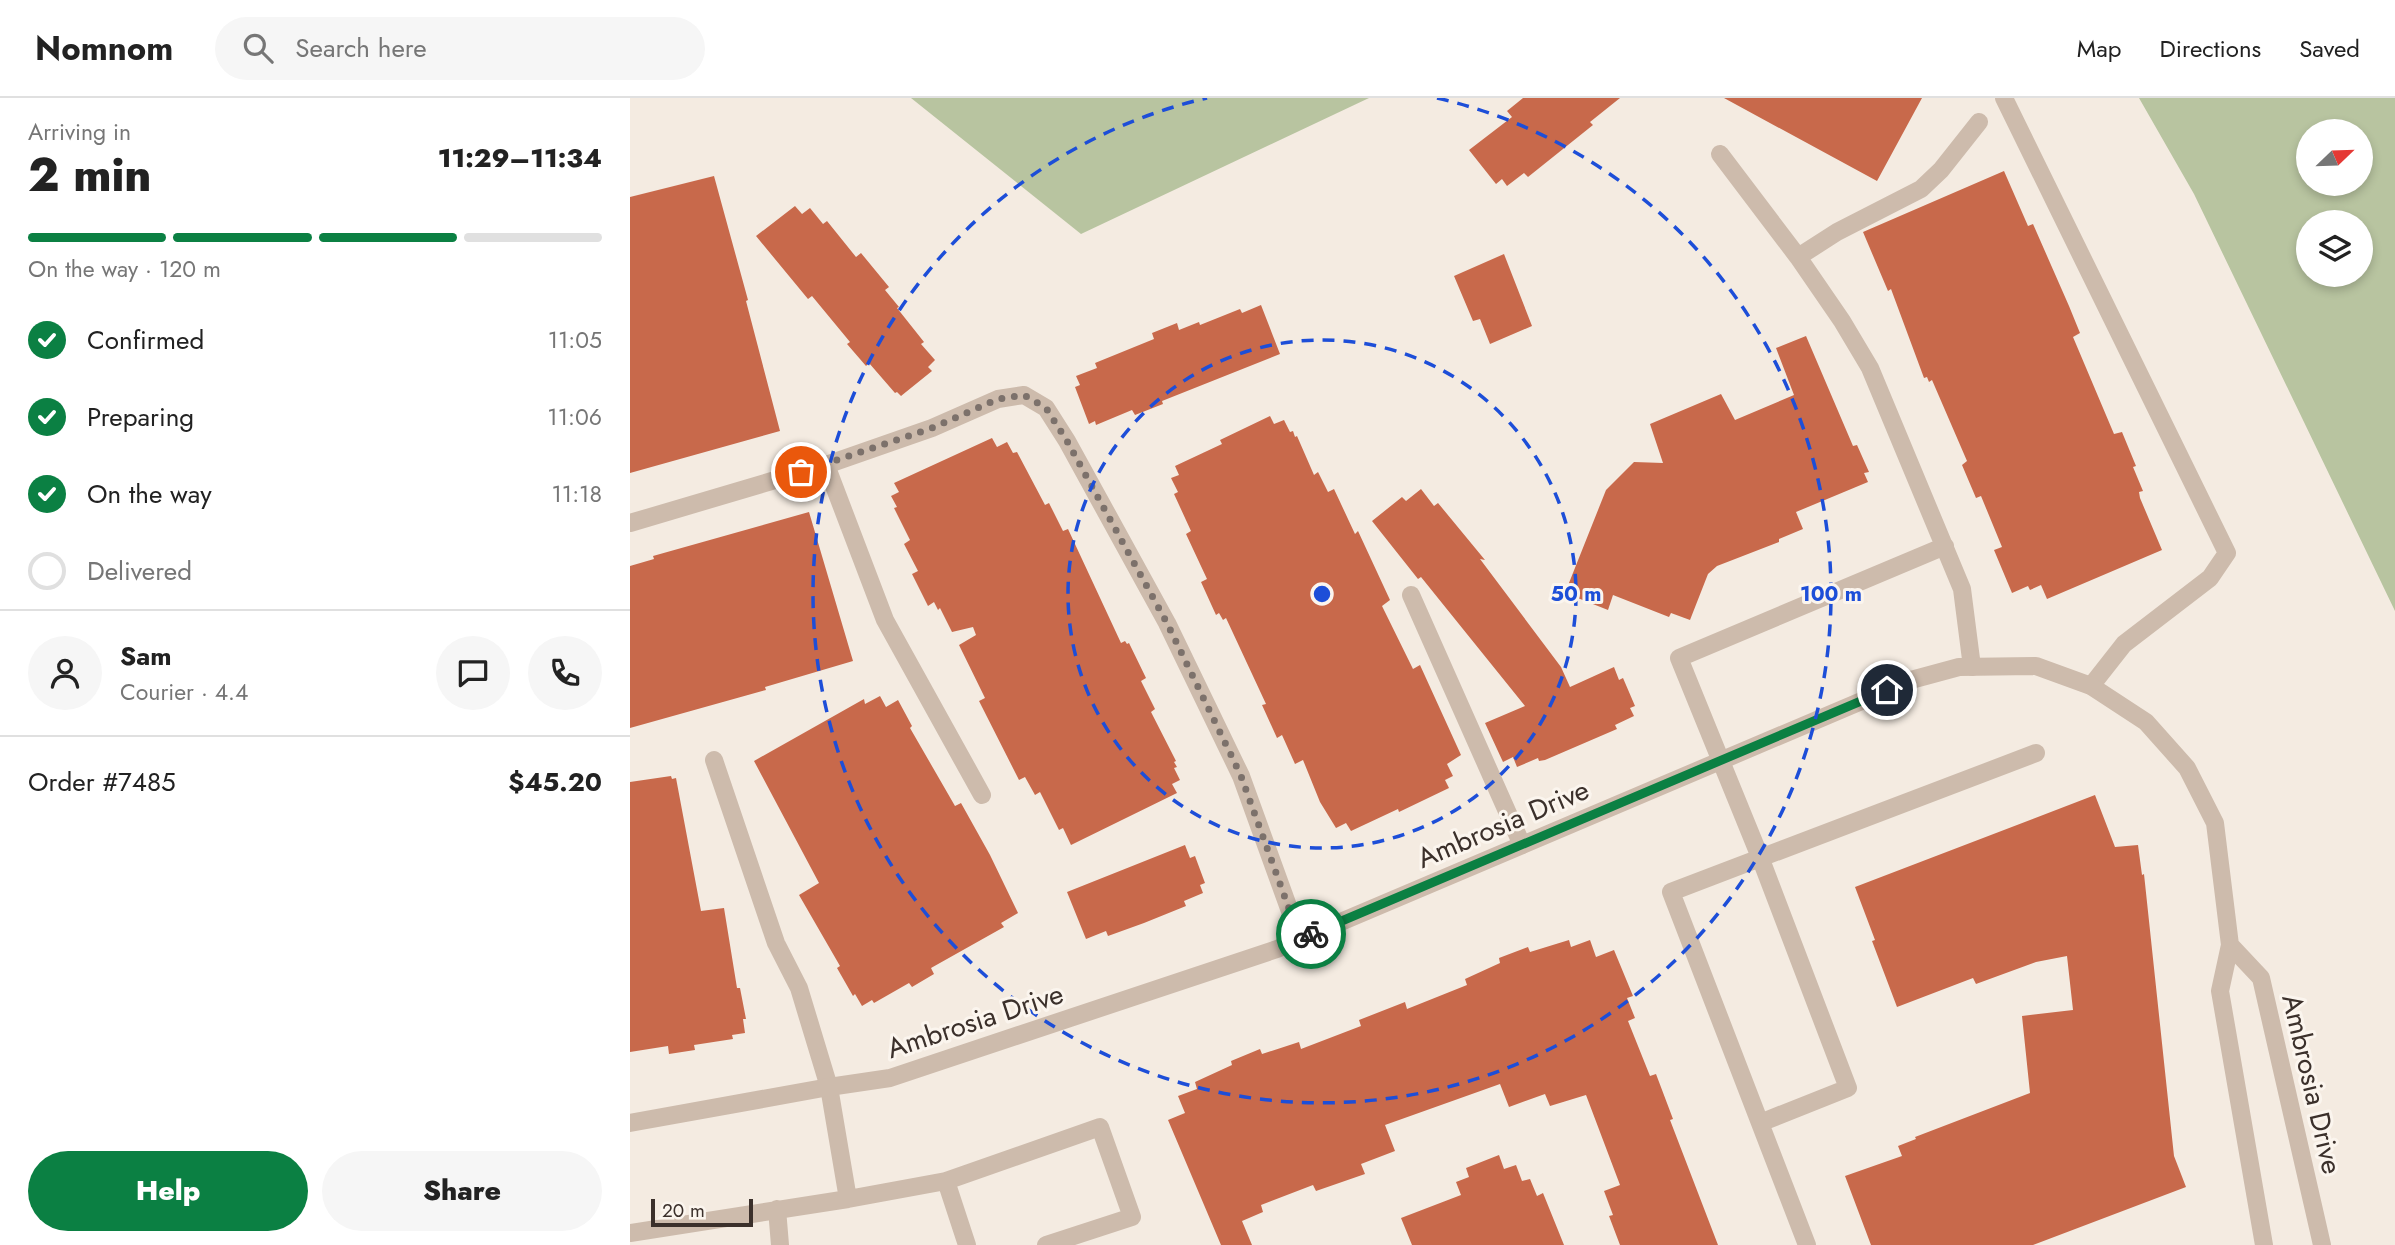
<!DOCTYPE html>
<html lang="en">
<head>
<meta charset="utf-8">
<style>
  :root { --surface:#fff; --page:#f6f6f6; --text:#222; --muted:#767676; --line:#e0e0e0; --accent:#0b8043 }
  body { margin:0; font-family:Jost,sans-serif; background:var(--page); color:var(--text); height:100vh; display:flex; flex-direction:column; font-size:26px; white-space:nowrap }
  * { box-sizing:border-box; margin:0 }
  p { font-size:23px; color:var(--muted) }
  .icon { flex:none; width:38px; height:38px; fill:none; stroke:currentColor; stroke-width:2; stroke-linecap:round; stroke-linejoin:round }
  .map { position:relative; flex:1; overflow:hidden }
  .drawer { display:flex; flex-direction:column; background:var(--surface); width:630px }
  .drawer>* { flex:none }
  .needle { width:46px; rotate:67deg }
  .controls { position:absolute; left:1666px; top:21px; display:grid; gap:14px }
  .controls a { display:grid; place-items:center; width:77px; height:77px; border-radius:50%; background:var(--surface); box-shadow:0 4px 10px #0003; font-size:35px }
  .scale { position:absolute; left:21px; bottom:18px; width:102px; box-sizing:border-box; padding-left:7px; border:4px solid #3b302b; border-top:0; font-size:19px; line-height:24px; white-space:nowrap; color:#3b302b; -webkit-text-stroke:5px #fbf5ee; paint-order:stroke }
  .pin { position:absolute; display:grid; place-items:center; width:60px; height:60px; color:#fff; margin:-30px; border:4px solid #fff; border-radius:50%; box-shadow:0 2px 7px #0007 }
  .courier { position:absolute; display:grid; place-items:center; width:70px; height:70px; margin:-35px; border:5px solid #0b8043; border-radius:50%; background:#fff; color:#222; box-shadow:0 2px 9px #0007 }
  .head em { font-style:normal; font-weight:800 }
  .head div { display:flex; flex-direction:column-reverse }
  .head { display:flex; align-items:center; justify-content:space-between; height:119px; padding:0 28px }
  h1 { font-size:46px; font-weight:800; line-height:52px }
  .bar { display:grid; grid-template-columns:repeat(4,1fr); gap:10px 7px; align-content:center; height:84px; padding:0 28px }
  .bar i { height:9px; border-radius:5px; background:var(--line) }
  .bar .active { background:var(--accent) }
  .bar p { grid-column:span 4 }
  .line { display:flex; align-items:center; gap:18px; padding:0 28px; border-top:2px solid var(--line) }
  .line div { flex:1 }
  .round { display:grid; place-items:center; flex:none; width:74px; height:74px; border-radius:37px; background:var(--page) }
  ol { padding:0 28px; list-style:none }
  li { display:flex; align-items:center; gap:21px; height:77px }
  li p { margin-inline-start:auto }
  li .icon { padding:7px; border-radius:50%; background:var(--accent); color:#fff; stroke-width:4 }
  li:last-child { color:var(--muted) }
  li i { width:38px; height:38px; border:4px solid var(--line); border-radius:50% }
  .cta { display:flex; gap:14px; margin-top:auto; padding:14px 28px }
  .cta a { flex:1; height:80px; border-radius:42px; background:var(--accent); color:#fff; font-size:28px; font-weight:800; line-height:80px; text-align:center }
  .cta a+a { background:var(--page); color:var(--text) }
  header { display:flex; align-items:center; gap:42px; box-sizing:border-box; height:98px; padding:0 35px; background:var(--surface); border-bottom:2px solid var(--line) }
  header strong { font-size:33px }
  nav { display:flex; gap:38px; margin-inline-start:auto; font-size:24px }
  .search { width:490px; height:63px; background:var(--page); display:flex; align-items:center; gap:18px; box-sizing:border-box; padding:0 24px; border-radius:38px; color:var(--muted); font-size:26px }
  main { display:flex; flex:1; min-height:0 }
  .map>svg:first-child { display:block }
  .green { fill:#b8c4a0; fill-rule:evenodd }
  .building { fill:#c8694b }
  .lines { fill:none; stroke-linecap:round; stroke-linejoin:round }
  .lane { stroke:#cdbbac; stroke-width:18 }
  .street { stroke:#cdbbac; stroke-width:18 }
  .done { stroke:#7c716b; stroke-width:7; stroke-dasharray:0 12.6 }
  .route { stroke:#0b8043; stroke-width:9 }
  .ring { fill:none; stroke:#1d4ed8; stroke-width:3.5; stroke-dasharray:12 9 }
  .labels { text-anchor:middle; dominant-baseline:central; stroke-width:6; stroke-linejoin:round; paint-order:stroke }
  .street-label { font-size:28px; fill:#3b302b; stroke:#fbf5ee }
  .centre { fill:#1d4ed8; stroke:#fbf5ee; stroke-width:3.5 }
  .ring-label { font-size:21px; text-anchor:middle; font-weight:bold; fill:#1d4ed8; stroke:#fbf5ee; stroke-width:6; stroke-linejoin:round; paint-order:stroke }
</style>
</head>
<body>
<header>
<strong>Nomnom</strong>
<div class="search"><svg class="icon" aria-label="search" viewBox="0 0 24 24"><circle cx="10" cy="10" r="6"/><path d="M15 15l6 6"/></svg>Search here</div>
<nav><a>Map</a><a>Directions</a><a>Saved</a></nav>
</header>
<main>
<section class="drawer">
<div class="head"><div><h1>2 min</h1><p>Arriving in</p></div><em>11:29–11:34</em></div>
<div class="bar"><i class="active"></i><i class="active"></i><i class="active"></i><i></i><p>On the way · 120 m</p></div>
<ol>
<li><svg class="icon" aria-label="check" viewBox="0 0 24 24"><path d="M5 12l5 5 9-10"/></svg>Confirmed<p>11:05</p></li>
<li><svg class="icon" aria-label="check" viewBox="0 0 24 24"><path d="M5 12l5 5 9-10"/></svg>Preparing<p>11:06</p></li>
<li><svg class="icon" aria-label="check" viewBox="0 0 24 24"><path d="M5 12l5 5 9-10"/></svg>On the way<p>11:18</p></li>
<li><i></i>Delivered</li>
</ol>
<div class="line" style="height:126px"><a class="round"><svg class="icon" aria-label="person" viewBox="0 0 24 24"><circle cx="12" cy="8" r="4"/><path d="M4 21q1-7 8-7t8 7"/></svg></a><div><b>Sam</b><p>Courier · 4.4</p></div><a class="round"><svg class="icon" aria-label="chat" viewBox="0 0 24 24"><path d="M4 5h16v11H9l-5 4z"/></svg></a><a class="round"><svg class="icon" aria-label="phone" viewBox="0 0 24 24"><path d="M5 4h4l2 5-3 2q2 4 5 5l2-3 5 2v4C11 20 4 13 5 4z"/></svg></a></div>
<div class="line" style="height:91px"><div>Order #7485</div><b>$45.20</b></div>
<div class="cta"><a>Help</a><a>Share</a></div>
</section>
<div class="map">
<svg width="1765" height="1147" viewBox="0 0 1765 1147">
  <rect width="100%" height="100%" fill="#f4ebe1"/>
  <!-- green -->
  <path class="green" d="M 281,0 L 739,0 L 451,136 Z
    M 1509,0 L 1765,0 L 1765,513 L 1564,96 ZM 1678,33 L 1731,33 L 1731,86 L 1678,86 ZM 1678,124 L 1731,124 L 1731,177 L 1678,177 Z"/>
  <!-- building -->
  <path class="building" d="M 893,0 L 990,0 L 960,24 L 963,27 L 898,79 L 894,75 L 877,88 L 872,81 L 866,86 L 839,52 L 882,19 L 877,13 Z
    M 1094,0 L 1292,0 L 1247,83 Z
    M 1374,73 L 1398,128 L 1403,126 L 1439,208 L 1450,235 L 1443,239 L 1484,336 L 1492,334 L 1506,368 L 1503,369 L 1513,393 L 1509,394 L 1510,400 L 1532,452 L 1417,501 L 1411,487 L 1400,492 L 1398,488 L 1382,495 L 1364,452 L 1372,449 L 1351,398 L 1346,400 L 1332,367 L 1337,363 L 1302,282 L 1299,284 L 1297,279 L 1294,280 L 1261,191 L 1258,193 L 1233,134 Z
    M 84,78 L 118,202 L 116,203 L 150,333 L 0,375 L 0,99 Z
    M 165,108 L 172,116 L 180,110 L 193,126 L 197,123 L 226,159 L 231,155 L 259,189 L 255,192 L 269,209 L 267,210 L 294,244 L 291,246 L 305,262 L 298,269 L 302,273 L 271,298 L 267,294 L 265,295 L 239,265 L 236,268 L 217,246 L 220,244 L 182,198 L 178,201 L 126,138 Z
    M 874,156 L 902,228 L 860,246 L 850,221 L 843,223 L 824,178 Z
    M 631,207 L 650,256 L 532,303 L 533,306 L 505,317 L 502,312 L 466,327 L 465,323 L 459,326 L 445,289 L 450,287 L 446,278 L 467,270 L 465,265 L 524,241 L 522,235 L 547,225 L 549,232 L 569,224 L 570,227 L 610,211 L 612,215 Z
    M 1176,238 L 1223,348 L 1227,347 L 1239,374 L 1234,375 L 1238,384 L 1166,414 L 1173,431 L 1149,441 L 1149,444 L 1087,468 L 1078,476 L 1060,522 L 1041,515 L 1039,519 L 983,497 L 978,512 L 935,495 L 976,392 L 1004,364 L 1033,365 L 1020,326 L 1091,296 L 1105,322 L 1164,297 L 1146,250 Z
    M 640,318 L 644,326 L 654,322 L 660,334 L 663,333 L 665,339 L 667,338 L 684,377 L 688,374 L 698,394 L 704,391 L 725,436 L 728,433 L 760,502 L 752,508 L 783,571 L 790,567 L 831,657 L 817,666 L 823,678 L 815,682 L 819,690 L 769,714 L 768,711 L 721,733 L 716,725 L 706,730 L 690,704 L 673,662 L 665,666 L 652,637 L 647,640 L 632,607 L 636,606 L 596,520 L 593,522 L 589,515 L 586,517 L 571,484 L 577,481 L 556,436 L 561,433 L 544,396 L 548,394 L 541,380 L 549,377 L 545,368 L 592,346 L 590,342 Z
    M 362,340 L 367,349 L 377,344 L 383,355 L 387,354 L 415,407 L 419,405 L 433,433 L 438,431 L 491,545 L 495,543 L 497,546 L 499,545 L 516,580 L 511,583 L 525,611 L 521,614 L 546,663 L 544,664 L 547,669 L 544,670 L 550,682 L 542,686 L 547,695 L 441,747 L 433,730 L 429,732 L 410,694 L 405,697 L 395,679 L 389,682 L 349,603 L 355,600 L 329,547 L 346,537 L 343,529 L 322,534 L 310,510 L 308,512 L 304,504 L 298,508 L 282,476 L 288,473 L 274,446 L 280,442 L 264,410 L 267,409 L 261,398 L 269,394 L 264,385 Z
    M 791,391 L 804,408 L 808,405 L 855,462 L 850,461 L 931,569 L 940,589 L 984,569 L 989,582 L 993,580 L 1005,608 L 1000,610 L 1004,618 L 985,627 L 987,631 L 915,662 L 909,663 L 908,660 L 887,669 L 883,659 L 873,664 L 855,625 L 895,608 L 791,479 L 788,481 L 742,423 L 772,399 L 776,403 Z
    M 179,414 L 223,563 L 135,589 L 136,592 L 0,630 L 0,468 L 24,461 L 23,458 Z
    M 250,598 L 256,609 L 268,602 L 282,628 L 280,630 L 325,708 L 331,705 L 360,757 L 388,815 L 371,825 L 374,829 L 301,870 L 304,876 L 282,889 L 279,885 L 244,905 L 242,902 L 232,908 L 225,896 L 223,898 L 207,870 L 210,868 L 169,797 L 189,785 L 124,663 L 234,601 L 235,606 Z
    M 41,678 L 42,681 L 46,680 L 71,813 L 94,810 L 107,890 L 110,890 L 116,921 L 113,921 L 115,935 L 102,937 L 103,941 L 64,947 L 65,952 L 39,956 L 38,948 L 0,954 L 0,684 Z
    M 1465,697 L 1485,749 L 1508,747 L 1512,777 L 1514,776 L 1544,1058 L 1556,1089 L 1403,1147 L 1241,1147 L 1215,1078 L 1272,1058 L 1268,1048 L 1286,1041 L 1285,1039 L 1400,995 L 1392,918 L 1443,912 L 1437,858 L 1406,864 L 1346,886 L 1343,880 L 1267,909 L 1242,843 L 1245,842 L 1225,789 Z
    M 555,747 L 560,760 L 565,758 L 575,785 L 570,787 L 573,795 L 554,803 L 556,808 L 514,825 L 478,838 L 476,833 L 456,841 L 437,794 Z
    M 939,842 L 941,849 L 960,842 L 966,859 L 984,852 L 1003,898 L 997,900 L 1005,920 L 998,923 L 1020,978 L 1026,976 L 1043,1021 L 1040,1022 L 1088,1147 L 990,1147 L 979,1118 L 983,1117 L 974,1093 L 990,1087 L 956,997 L 920,1008 L 915,996 L 879,1009 L 870,986 L 755,1027 L 765,1053 L 731,1066 L 735,1076 L 686,1093 L 683,1087 L 631,1107 L 633,1114 L 612,1123 L 622,1147 L 591,1147 L 538,1022 L 555,1015 L 548,998 L 567,991 L 565,984 L 602,967 L 601,963 L 630,951 L 632,956 L 669,944 L 671,951 L 731,928 L 729,922 L 775,904 L 777,911 L 837,887 L 835,881 L 870,865 L 869,860 L 898,849 L 900,854 Z
    M 869,1057 L 874,1071 L 886,1067 L 892,1083 L 900,1081 L 907,1098 L 913,1095 L 934,1147 L 782,1147 L 771,1120 L 831,1097 L 826,1084 L 839,1079 L 836,1070 Z"/>
  <g class="lines">
    <!-- lane -->
    <path class="lane" d="M 1374,0 L 1597,455 L 1580,480 L 1494,546 L 1461,588
      M 1090,56 L 1168,159 L 1212,223 L 1240,270 L 1332,491 L 1342,569
      M 1168,159 L 1207,134 L 1291,91 L 1311,72 L 1349,24
      M 196,367 L 255,522 L 352,697
      M 0,425 L 196,367 L 302,330 L 368,301 L 394,297 L 416,310 L 437,343 L 537,525 L 611,678 L 670,841
      M 781,497 L 892,747
      M 84,662 L 146,845 L 169,890 L 199,989 L 218,1101
      M 1130,1025 L 1218,990 L 1130,759 L 1049,560 L 1315,448
      M 316,1083 L 337,1147
      M 147,1111 L 150,1147
      M 0,1135 L 218,1101 L 316,1083 L 470,1029 L 502,1119 L 416,1147
      M 1177,1147 L 1041,794 L 1406,655"/>
    <!-- street -->
    <path class="street" d="M 1600,847 L 1631,880 L 1692,1147
      M 0,1025 L 199,989 L 260,980 L 647,851 L 1281,582 L 1329,569 L 1406,568 L 1461,588 L 1516,624 L 1557,670 L 1585,725 L 1600,847 L 1590,893 L 1634,1147"/>
  </g>
  <g class="lines">
    <!-- done -->
    <path class="done" d="M 171,374 L 302,330 L 368,301 L 394,297 L 416,310 L 437,343 L 537,525 L 602,659 L 611,678 L 670,841 L 681,836"/>
    <!-- route -->
    <path class="route" d="M 681,836 L 1257,592"/>
  </g>
  <!-- distance rings -->
  <g class="ring">
    <circle cx="692" cy="496" r="254"/>
    <path d="M807 0A509 509 0 1 1 577 0"/>
  </g>
  <g class="labels">
    <!-- street labels -->
    <g class="street-label">
      <text transform="translate(873 726) rotate(-23)">Ambrosia Drive</text>
      <text transform="translate(345 923) rotate(-18)">Ambrosia Drive</text>
      <text transform="translate(1682 986) rotate(77)">Ambrosia Drive</text>
    </g>
  </g>
  <circle cx="692" cy="496" r="10" class="centre"/>
  <g class="ring-label">
    <text x="946" y="503">50 m</text>
    <text x="1201" y="503">100 m</text>
  </g>
</svg>
<div class="controls">
<a><svg class="needle" viewBox="-14 -14 28 28"><path d="M0-13l5 13h-10z" fill="#e53935"/><path d="M0 13l5-13h-10z" fill="#767676"/></svg></a>
<a><svg class="icon" aria-label="layers" viewBox="0 0 24 24"><path d="M12 4l9 5-9 5-9-5zM3 14l9 5 9-5"/></svg></a>
</div>
<div class="scale">20 m</div>
<div class="pin" style="left:171px;top:374px;background:#ea580c"><svg class="icon" aria-label="bag" viewBox="0 0 24 24"><path d="M5 8h14l-1 12H6zM9 8a3 3 0 0 1 6 0"/></svg></div>
<div class="pin" style="left:1257px;top:592px;background:#1f2937"><svg class="icon" aria-label="home" viewBox="0 0 24 24"><path d="M3 11l9-7 9 7M6 9v11h12V9"/></svg></div>
<div class="courier" style="left:681px;top:836px"><svg class="icon" aria-label="bike" viewBox="0 0 24 24"><circle cx="6" cy="16" r="4"/><circle cx="18" cy="16" r="4"/><path d="M6 16l4-8h5l3 8M10 8l3 8H6M13 5h3"/></svg></div>
</div>
</main>
</body>
</html>
